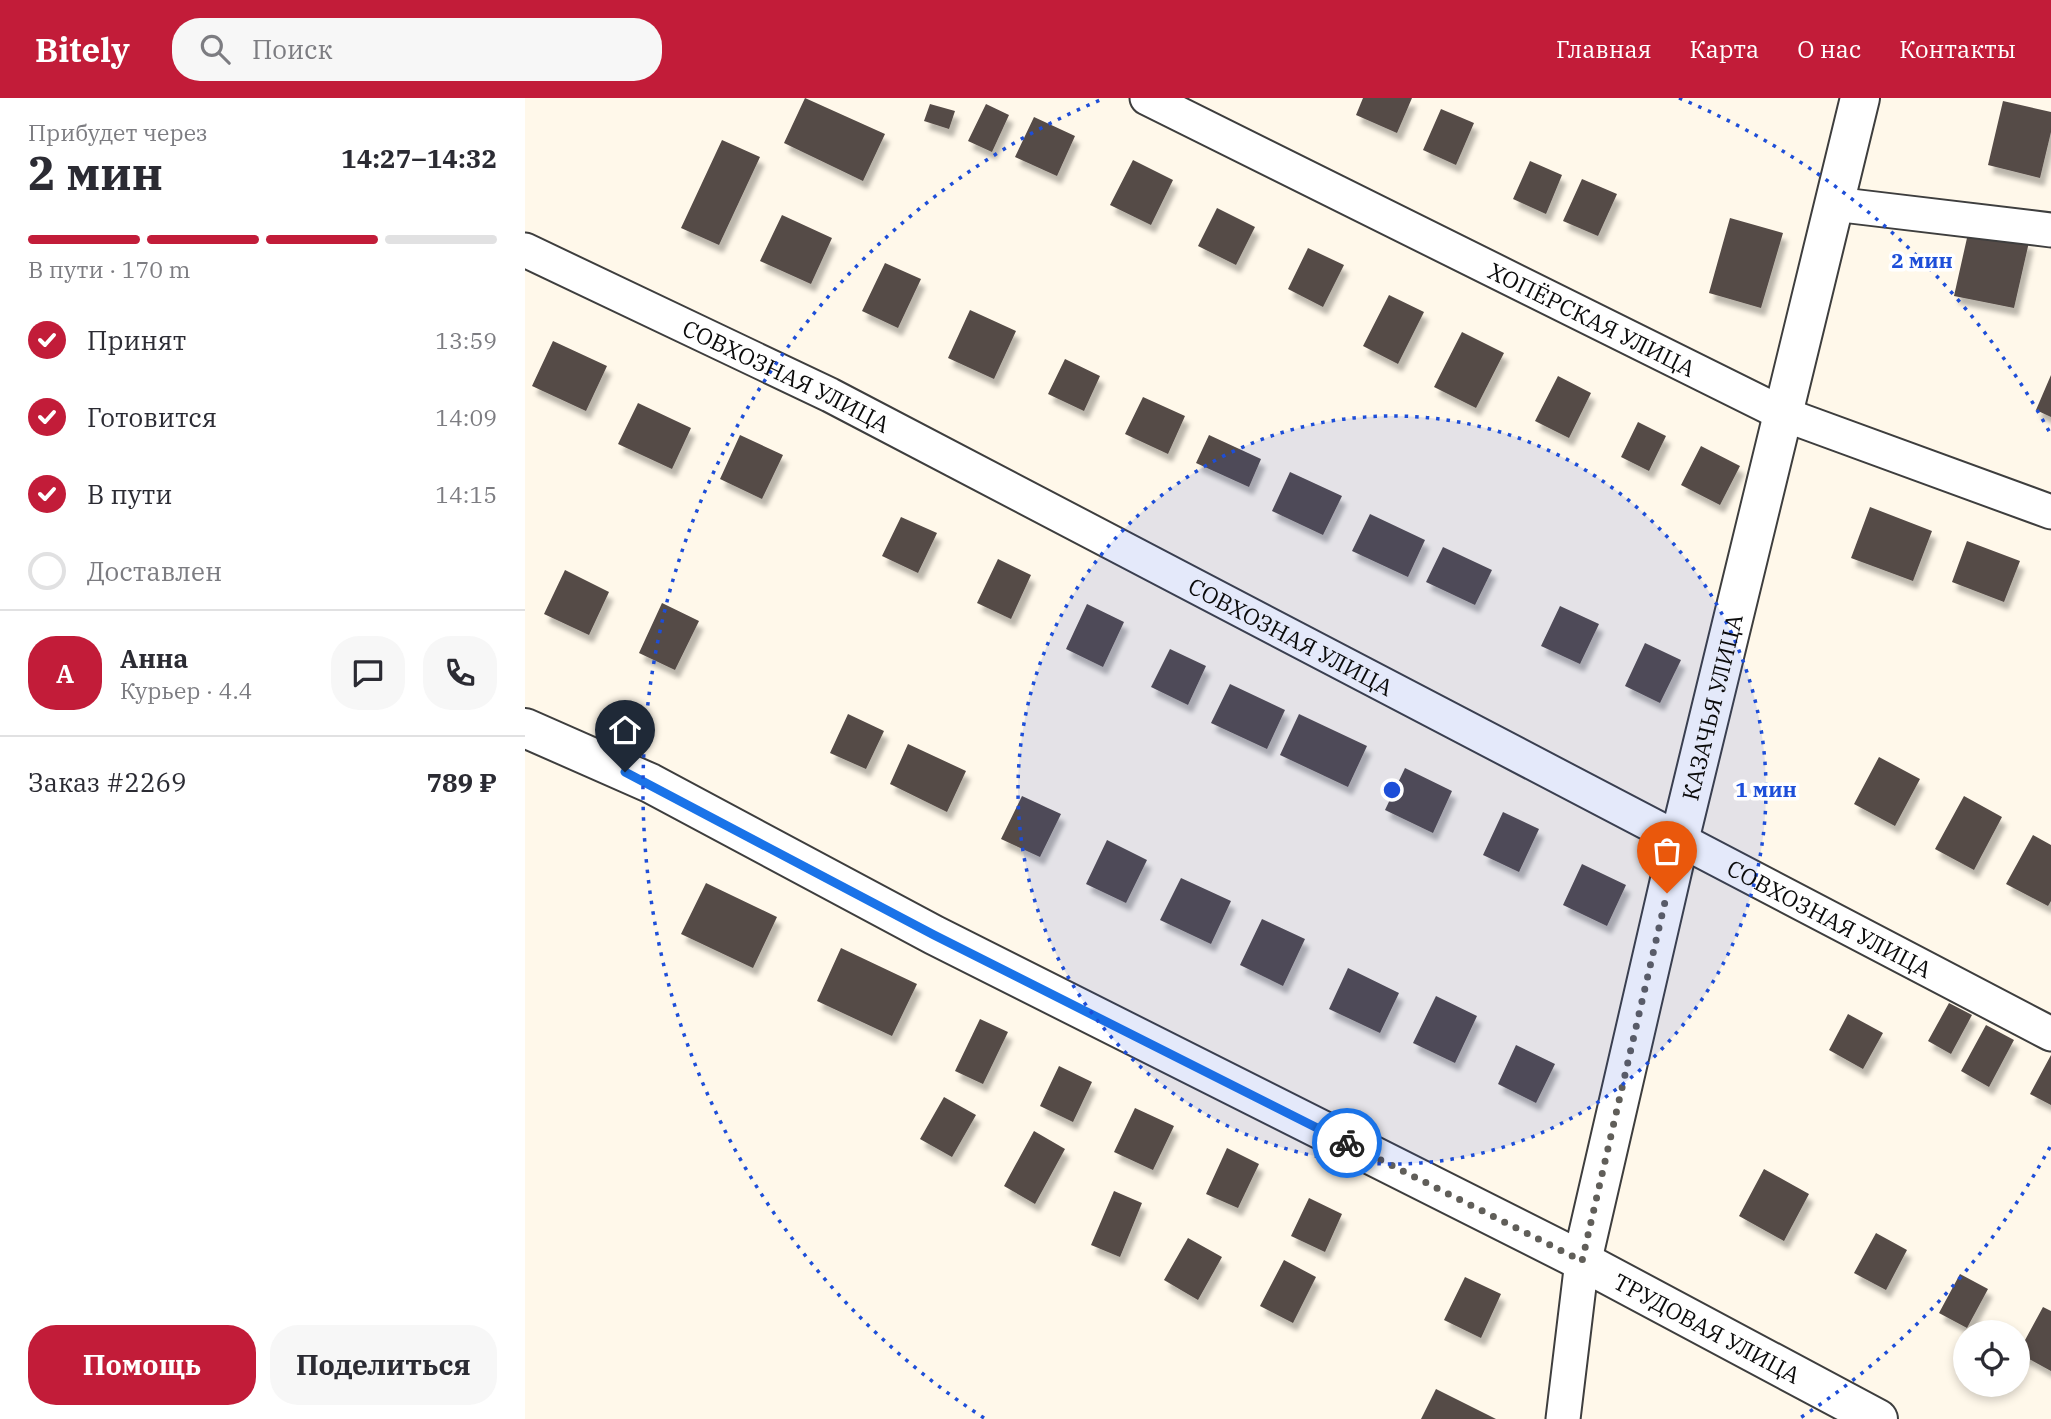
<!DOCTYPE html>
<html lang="ru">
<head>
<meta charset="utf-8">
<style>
  :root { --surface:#fff; --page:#f7f7f7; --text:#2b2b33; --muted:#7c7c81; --line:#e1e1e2; --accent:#c21c39 }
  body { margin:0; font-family:"IBM Plex Serif",serif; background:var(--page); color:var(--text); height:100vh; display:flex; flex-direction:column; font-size:26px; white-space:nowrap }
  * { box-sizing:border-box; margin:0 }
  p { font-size:23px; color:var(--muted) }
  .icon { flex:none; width:38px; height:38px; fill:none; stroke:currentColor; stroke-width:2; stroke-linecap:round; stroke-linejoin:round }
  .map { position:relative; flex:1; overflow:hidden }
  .details { display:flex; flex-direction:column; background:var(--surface); width:525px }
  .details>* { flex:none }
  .buttons { position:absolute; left:1428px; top:1222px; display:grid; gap:14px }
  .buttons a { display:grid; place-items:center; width:77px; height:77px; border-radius:50%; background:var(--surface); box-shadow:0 4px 10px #0003; font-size:35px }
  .pin { position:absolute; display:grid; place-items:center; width:60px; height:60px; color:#fff; margin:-72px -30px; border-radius:50% 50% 50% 0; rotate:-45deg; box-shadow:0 0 7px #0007 }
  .pin .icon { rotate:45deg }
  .courier { position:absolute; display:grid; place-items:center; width:70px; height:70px; margin:-35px; border:5px solid #1a73e8; border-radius:50%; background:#fff; color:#222; box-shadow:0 2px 9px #0007 }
  .overview em { font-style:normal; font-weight:700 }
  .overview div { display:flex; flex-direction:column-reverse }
  .overview { display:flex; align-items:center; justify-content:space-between; height:119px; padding:0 28px }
  h1 { font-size:46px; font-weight:700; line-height:52px }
  .bar { display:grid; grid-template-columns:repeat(4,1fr); gap:10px 7px; align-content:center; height:84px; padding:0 28px }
  .bar i { height:9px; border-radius:5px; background:var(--line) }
  .bar .on { background:var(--accent) }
  .bar p { grid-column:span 4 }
  .line { display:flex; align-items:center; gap:18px; padding:0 28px; border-top:2px solid var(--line) }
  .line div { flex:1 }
  .round { display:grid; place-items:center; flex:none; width:74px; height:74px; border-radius:28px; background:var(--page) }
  ol { padding:0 28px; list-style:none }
  li { display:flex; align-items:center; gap:21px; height:77px }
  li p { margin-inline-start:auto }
  li .icon { padding:7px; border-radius:50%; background:var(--accent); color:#fff; stroke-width:4 }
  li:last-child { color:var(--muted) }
  li i { width:38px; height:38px; border:4px solid var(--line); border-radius:50% }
  .primary-button { display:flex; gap:14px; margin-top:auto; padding:14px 28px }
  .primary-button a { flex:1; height:80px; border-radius:28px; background:var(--accent); color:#fff; font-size:28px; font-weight:700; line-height:80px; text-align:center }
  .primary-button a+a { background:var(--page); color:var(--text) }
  header { display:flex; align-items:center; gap:42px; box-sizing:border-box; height:98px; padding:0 35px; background:var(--accent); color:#fff }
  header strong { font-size:33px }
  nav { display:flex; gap:38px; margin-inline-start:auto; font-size:24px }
  .search { width:490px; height:63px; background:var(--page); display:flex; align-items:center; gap:18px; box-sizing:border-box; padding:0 24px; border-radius:28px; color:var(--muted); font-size:26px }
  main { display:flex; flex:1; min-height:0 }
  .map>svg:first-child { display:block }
  .building { fill:#554b47; filter:url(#shadow) }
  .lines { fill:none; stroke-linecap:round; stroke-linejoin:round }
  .minor-casing { stroke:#3e3e3e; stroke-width:37 }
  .tertiary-casing { stroke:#3e3e3e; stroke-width:42 }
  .minor { stroke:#fff; stroke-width:33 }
  .tertiary { stroke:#fff; stroke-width:38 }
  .done { stroke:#605e59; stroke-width:7; stroke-dasharray:0 12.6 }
  .route { stroke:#1a73e8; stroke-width:9 }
  .ring { fill:none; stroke:#1d4ed8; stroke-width:3.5; stroke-dasharray:3.5 7 }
  .labels { text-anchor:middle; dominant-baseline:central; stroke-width:7; stroke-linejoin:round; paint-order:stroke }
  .street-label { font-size:23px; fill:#0b0b0b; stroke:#fff }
  .centre { fill:#1d4ed8; stroke:#fff; stroke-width:3.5 }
  .ring-label { font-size:21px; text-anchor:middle; font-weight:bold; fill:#1d4ed8; stroke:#fff; stroke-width:7; stroke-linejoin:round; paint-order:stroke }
</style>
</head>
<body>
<header>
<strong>Bitely</strong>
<div class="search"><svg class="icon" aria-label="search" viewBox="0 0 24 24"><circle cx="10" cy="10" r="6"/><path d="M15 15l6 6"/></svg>Поиск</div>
<nav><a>Главная</a><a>Карта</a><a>О нас</a><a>Контакты</a></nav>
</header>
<main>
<section class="details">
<div class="overview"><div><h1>2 мин</h1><p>Прибудет через</p></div><em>14:27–14:32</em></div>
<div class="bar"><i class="on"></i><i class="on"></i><i class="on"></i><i></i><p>В пути · 170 m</p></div>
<ol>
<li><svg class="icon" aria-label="check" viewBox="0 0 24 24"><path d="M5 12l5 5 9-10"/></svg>Принят<p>13:59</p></li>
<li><svg class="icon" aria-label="check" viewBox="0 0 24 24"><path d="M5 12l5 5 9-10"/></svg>Готовится<p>14:09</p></li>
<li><svg class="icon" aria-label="check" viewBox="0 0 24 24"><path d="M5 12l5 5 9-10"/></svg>В пути<p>14:15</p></li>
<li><i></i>Доставлен</li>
</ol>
<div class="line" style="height:126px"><b class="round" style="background:var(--accent);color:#fff">А</b><div><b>Анна</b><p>Курьер · 4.4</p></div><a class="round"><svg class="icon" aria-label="chat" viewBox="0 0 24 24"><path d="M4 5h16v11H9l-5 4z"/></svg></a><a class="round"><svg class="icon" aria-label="phone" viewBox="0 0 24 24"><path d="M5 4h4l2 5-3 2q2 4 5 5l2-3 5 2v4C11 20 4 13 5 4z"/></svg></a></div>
<div class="line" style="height:91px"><div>Заказ #2269</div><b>789 ₽</b></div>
<div class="primary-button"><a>Помощь</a><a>Поделиться</a></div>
</section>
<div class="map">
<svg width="1526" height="1321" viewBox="0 0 1526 1321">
  <defs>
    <filter id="shadow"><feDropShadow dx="4.5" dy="8" stdDeviation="2" flood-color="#0004"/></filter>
  </defs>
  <rect width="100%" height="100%" fill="#fff8ea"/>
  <!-- building -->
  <path class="building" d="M 280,0 L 360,36 L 338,83 L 259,45 Z
    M 838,0 L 887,0 L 872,35 L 831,17 Z
    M 1478,3 L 1526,14 L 1526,34 L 1515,80 L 1463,67 Z
    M 405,6 L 430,13 L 424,31 L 399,23 Z
    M 461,6 L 484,17 L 467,54 L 443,43 Z
    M 916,11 L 949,25 L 931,67 L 898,52 Z
    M 509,19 L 550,38 L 532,78 L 490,59 Z
    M 197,42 L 235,59 L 194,147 L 156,130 Z
    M 608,62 L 648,82 L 626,127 L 585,107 Z
    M 1005,63 L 1037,77 L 1021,116 L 988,101 Z
    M 1057,81 L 1092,96 L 1073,138 L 1038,123 Z
    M 692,110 L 730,129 L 711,167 L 673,148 Z
    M 257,117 L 307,140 L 286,186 L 235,163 Z
    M 1205,120 L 1258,135 L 1236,210 L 1184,195 Z
    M 1444,131 L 1504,144 L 1489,210 L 1429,198 Z
    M 783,150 L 819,167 L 798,209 L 763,191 Z
    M 360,165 L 396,181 L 373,230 L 337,213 Z
    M 864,197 L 899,214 L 873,266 L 838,248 Z
    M 445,212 L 491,233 L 469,281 L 423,260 Z
    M 937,234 L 979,255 L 951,310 L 909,289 Z
    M 28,243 L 82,268 L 61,313 L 7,288 Z
    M 540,261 L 575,278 L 559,313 L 523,296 Z
    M 1526,277 L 1526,319 L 1511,312 Z
    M 1033,278 L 1066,295 L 1044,340 L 1010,323 Z
    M 618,299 L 660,318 L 643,356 L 600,336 Z
    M 113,305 L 166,330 L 147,371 L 93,346 Z
    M 1113,324 L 1141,338 L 1124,373 L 1096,359 Z
    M 215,337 L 258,357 L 237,401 L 195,381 Z
    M 684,337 L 736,361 L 724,389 L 671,365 Z
    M 1176,348 L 1215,368 L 1195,407 L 1156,387 Z
    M 765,374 L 817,398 L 798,437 L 747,413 Z
    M 1345,409 L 1407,433 L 1388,483 L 1326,460 Z
    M 845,416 L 900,442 L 883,479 L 827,453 Z
    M 376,419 L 412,435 L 393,475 L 357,458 Z
    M 1442,443 L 1495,463 L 1479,504 L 1427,484 Z
    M 918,449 L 967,472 L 950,507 L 901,484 Z
    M 473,461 L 506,477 L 486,521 L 452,505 Z
    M 40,472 L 84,494 L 64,537 L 19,516 Z
    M 137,505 L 174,523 L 150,572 L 114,555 Z
    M 562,506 L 599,524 L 578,569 L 541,551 Z
    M 1035,508 L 1074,526 L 1055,566 L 1016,548 Z
    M 1120,545 L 1156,562 L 1135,605 L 1100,588 Z
    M 645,551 L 681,568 L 663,607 L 626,589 Z
    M 705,586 L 760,612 L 742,651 L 686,625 Z
    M 323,616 L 359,633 L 341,671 L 305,655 Z
    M 774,616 L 842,648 L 823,689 L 755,657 Z
    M 383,646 L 441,673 L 422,714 L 365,686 Z
    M 1354,659 L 1395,681 L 1370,728 L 1329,706 Z
    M 880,670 L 927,693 L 908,735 L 860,712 Z
    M 497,698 L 536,716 L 515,759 L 476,741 Z
    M 1439,698 L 1477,719 L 1449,772 L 1410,751 Z
    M 978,714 L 1014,731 L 994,774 L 958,757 Z
    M 1508,737 L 1526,747 L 1526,803 L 1523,808 L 1481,786 Z
    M 582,742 L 622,762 L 601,805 L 561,786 Z
    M 1057,766 L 1101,787 L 1082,828 L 1038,807 Z
    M 656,780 L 706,803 L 686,846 L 635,822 Z
    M 181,785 L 252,819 L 228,870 L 156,836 Z
    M 737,821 L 780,841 L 758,888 L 715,867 Z
    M 316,850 L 392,886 L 367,938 L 292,903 Z
    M 823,870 L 874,895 L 855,935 L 804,911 Z
    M 911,898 L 952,918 L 930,965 L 888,945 Z
    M 1424,905 L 1447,917 L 1426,956 L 1403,943 Z
    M 1323,916 L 1358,935 L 1338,971 L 1304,952 Z
    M 455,921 L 483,934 L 458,986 L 430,973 Z
    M 1461,927 L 1489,942 L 1464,989 L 1436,973 Z
    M 991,947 L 1030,966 L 1011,1005 L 973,986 Z
    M 1526,957 L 1526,1007 L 1505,996 Z
    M 534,968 L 567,984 L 548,1024 L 515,1008 Z
    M 419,999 L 451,1017 L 427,1059 L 395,1041 Z
    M 610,1010 L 649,1028 L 628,1072 L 589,1054 Z
    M 509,1033 L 540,1051 L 510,1106 L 479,1088 Z
    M 702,1050 L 734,1066 L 713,1110 L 681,1096 Z
    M 1239,1071 L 1284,1096 L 1259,1143 L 1214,1118 Z
    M 589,1093 L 617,1105 L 595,1159 L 566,1147 Z
    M 784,1100 L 817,1116 L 800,1154 L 766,1138 Z
    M 1351,1135 L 1382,1152 L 1361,1192 L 1329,1175 Z
    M 663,1140 L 697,1159 L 673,1202 L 639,1182 Z
    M 759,1162 L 791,1179 L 768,1225 L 735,1208 Z
    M 1435,1176 L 1463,1191 L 1442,1230 L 1414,1215 Z
    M 940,1179 L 976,1196 L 956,1240 L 919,1222 Z
    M 1518,1209 L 1526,1213 L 1526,1273 L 1493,1255 Z
    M 911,1291 L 971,1321 L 896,1321 Z"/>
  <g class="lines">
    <!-- minor casing -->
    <g class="minor-casing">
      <g id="minor">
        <path id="s1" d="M 622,0 L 1258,316 L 1526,414"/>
        <path d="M 1309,106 L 1526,132"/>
        <path id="s2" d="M 0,152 L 305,297 L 1526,936"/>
        <path d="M 1038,1321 L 1057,1163"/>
      </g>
    </g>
    <!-- tertiary casing -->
    <g class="tertiary-casing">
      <g id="tertiary">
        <path id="s3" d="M 0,630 L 125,685 L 409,837 L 1057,1163 L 1353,1321"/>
        <path id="s4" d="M 1057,1163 L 1154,743 L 1335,0"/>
      </g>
    </g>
    <!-- minor -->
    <use href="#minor" class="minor"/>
    <!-- tertiary -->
    <use href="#tertiary" class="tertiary"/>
  </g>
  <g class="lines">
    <!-- done -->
    <path class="done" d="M 822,1045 L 1057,1163 L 1142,795"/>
    <!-- route -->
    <path class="route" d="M 100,674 L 409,837 L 822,1045"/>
  </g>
  <!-- distance rings -->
  <circle cx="867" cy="692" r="374" fill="#1d4ed8" fill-opacity=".12"/>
  <g class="ring">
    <circle cx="867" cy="692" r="374"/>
    <path d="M1525 1049A749 749 0 0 1 1275 1320M459 1320A749 749 0 0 1 580 0M1154 0A749 749 0 0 1 1525 335"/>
  </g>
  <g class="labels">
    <!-- street labels -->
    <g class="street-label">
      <text stroke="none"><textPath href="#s1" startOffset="497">ХОПЁРСКАЯ УЛИЦА</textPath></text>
      <text stroke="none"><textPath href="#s2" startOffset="290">СОВХОЗНАЯ УЛИЦА</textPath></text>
      <text stroke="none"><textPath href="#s2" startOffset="858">СОВХОЗНАЯ УЛИЦА</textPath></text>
      <text stroke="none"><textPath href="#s4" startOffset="569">КАЗАЧЬЯ УЛИЦА</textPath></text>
      <text stroke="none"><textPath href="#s2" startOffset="1466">СОВХОЗНАЯ УЛИЦА</textPath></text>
      <text stroke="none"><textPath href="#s3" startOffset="1326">ТРУДОВАЯ УЛИЦА</textPath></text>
    </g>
  </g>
  <circle cx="867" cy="692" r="10" class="centre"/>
  <g class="ring-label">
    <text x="1397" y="170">2 мин</text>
    <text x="1241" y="699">1 мин</text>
  </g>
</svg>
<div class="buttons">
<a><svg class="icon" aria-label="locate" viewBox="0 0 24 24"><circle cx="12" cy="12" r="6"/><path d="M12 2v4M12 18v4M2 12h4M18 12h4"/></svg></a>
</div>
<div class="pin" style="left:1142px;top:795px;background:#ea580c"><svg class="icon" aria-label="bag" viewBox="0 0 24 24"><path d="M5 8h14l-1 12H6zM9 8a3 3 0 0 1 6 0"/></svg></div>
<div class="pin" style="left:100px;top:674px;background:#1f2937"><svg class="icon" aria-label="home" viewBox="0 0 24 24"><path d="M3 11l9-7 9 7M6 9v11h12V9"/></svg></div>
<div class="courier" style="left:822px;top:1045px"><svg class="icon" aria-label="bike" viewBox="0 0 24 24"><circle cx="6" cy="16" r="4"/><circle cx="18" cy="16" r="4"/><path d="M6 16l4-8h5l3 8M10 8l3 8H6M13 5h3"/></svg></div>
</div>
</main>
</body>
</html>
